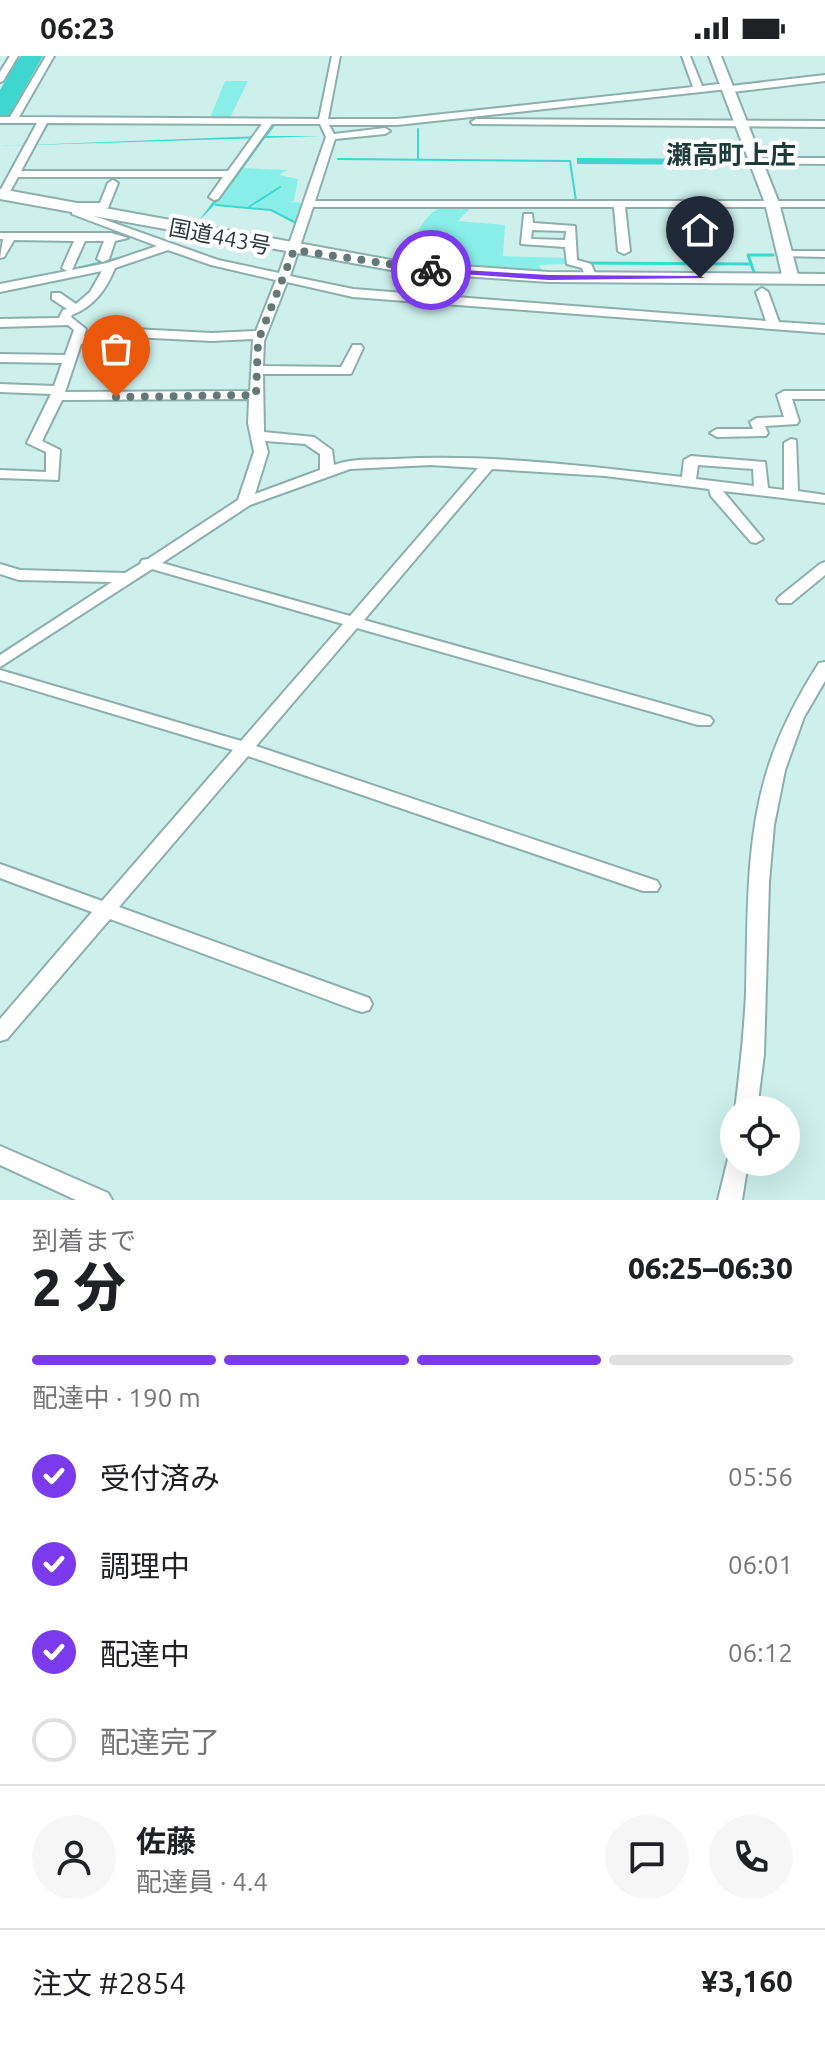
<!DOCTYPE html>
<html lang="ja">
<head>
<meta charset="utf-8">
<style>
  :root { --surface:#fff; --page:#f6f6f6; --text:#202124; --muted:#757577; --line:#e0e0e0; --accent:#7c3aed }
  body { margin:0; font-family:Ubuntu,"Noto Sans JP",sans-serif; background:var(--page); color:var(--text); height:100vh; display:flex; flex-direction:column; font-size:30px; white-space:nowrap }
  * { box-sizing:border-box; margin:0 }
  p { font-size:26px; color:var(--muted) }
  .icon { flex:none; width:44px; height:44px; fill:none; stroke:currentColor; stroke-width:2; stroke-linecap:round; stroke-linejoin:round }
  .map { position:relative; height:1144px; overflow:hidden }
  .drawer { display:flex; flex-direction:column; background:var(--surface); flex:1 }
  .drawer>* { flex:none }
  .controls { position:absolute; left:720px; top:1040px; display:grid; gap:16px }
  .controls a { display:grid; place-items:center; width:80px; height:80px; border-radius:50%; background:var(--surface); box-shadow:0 8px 32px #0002; font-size:40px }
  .pin { position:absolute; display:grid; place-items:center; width:68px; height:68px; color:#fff; margin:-82px -34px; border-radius:50% 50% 50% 0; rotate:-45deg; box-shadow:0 0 8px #0007 }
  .pin .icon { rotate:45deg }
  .courier { position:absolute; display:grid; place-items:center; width:80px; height:80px; margin:-40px; border:6px solid #7c3aed; border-radius:50%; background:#fff; color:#222; box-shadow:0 2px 10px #0007 }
  .head em { font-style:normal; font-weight:800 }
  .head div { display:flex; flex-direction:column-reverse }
  .head { display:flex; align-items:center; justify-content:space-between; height:136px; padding:0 32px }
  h1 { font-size:52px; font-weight:800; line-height:60px }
  .bar { display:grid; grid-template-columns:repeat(4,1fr); gap:12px 8px; align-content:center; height:96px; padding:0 32px }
  .bar i { height:10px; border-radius:6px; background:var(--line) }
  .bar .current { background:var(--accent) }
  .bar p { grid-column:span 4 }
  .line { display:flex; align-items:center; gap:20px; padding:0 32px; border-top:2px solid var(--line) }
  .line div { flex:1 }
  .round { display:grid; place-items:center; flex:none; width:84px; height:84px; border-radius:42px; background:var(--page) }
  ol { padding:0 32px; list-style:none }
  li { display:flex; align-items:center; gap:24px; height:88px }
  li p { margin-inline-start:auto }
  li .icon { padding:8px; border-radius:50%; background:var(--accent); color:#fff; stroke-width:4 }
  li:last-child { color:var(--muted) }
  li i { width:44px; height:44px; border:4px solid var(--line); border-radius:50% }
  .status { display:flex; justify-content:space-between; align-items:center; height:56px; padding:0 40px; background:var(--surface); direction:ltr }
  .status svg { height:22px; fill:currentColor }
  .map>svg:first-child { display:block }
  .green { fill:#8aeee8 }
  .water { fill:#3ed6cf }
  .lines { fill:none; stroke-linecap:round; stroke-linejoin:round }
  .stream-far1 { stroke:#3ed6cf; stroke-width:2 }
  .stream { stroke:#3ed6cf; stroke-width:3 }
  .minor-casing { stroke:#8dafac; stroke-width:4 }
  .major-casing { stroke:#8dafac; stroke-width:4 }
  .highway-casing { stroke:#8dafac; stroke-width:4 }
  .minor { fill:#fff; fill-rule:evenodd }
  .major { fill:#fff; fill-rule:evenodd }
  .highway { fill:#fff; fill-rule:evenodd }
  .route { fill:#7c3aed }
  .done { stroke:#647977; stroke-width:8; stroke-dasharray:0 14.4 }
  .labels { text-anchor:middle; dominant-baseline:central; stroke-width:8; stroke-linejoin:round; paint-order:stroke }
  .far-street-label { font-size:22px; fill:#2b3938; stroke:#fff }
  .far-quarter-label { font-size:26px; font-weight:bold; fill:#1d3b39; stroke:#fff }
</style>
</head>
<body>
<div class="status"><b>06:23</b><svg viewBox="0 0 49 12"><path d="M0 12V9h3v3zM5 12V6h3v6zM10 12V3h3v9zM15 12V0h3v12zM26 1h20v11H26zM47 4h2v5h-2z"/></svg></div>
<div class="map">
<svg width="825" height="1144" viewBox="0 0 825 1144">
  <rect width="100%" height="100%" fill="#cdf0ed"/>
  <!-- green -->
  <path class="green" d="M 225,25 L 248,25 L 229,64 L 209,64 Z
    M 244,112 L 287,114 L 279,119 L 298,123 L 294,145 L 289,146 L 307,147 L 297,167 L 273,154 L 251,152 L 280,131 L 247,152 L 214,149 Z
    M 474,148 L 458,165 L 505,169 L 503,200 L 565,202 L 566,208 L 539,209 L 543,217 L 442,212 L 447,200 L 420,198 L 416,179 C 433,148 441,150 474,148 Z"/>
  <!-- water -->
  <path class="water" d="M 21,0 L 43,0 L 8,62 L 0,62 L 0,34 L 7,22 L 4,21 Z
    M 395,67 L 276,68 L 267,80 L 321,80 L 265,82 C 232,127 207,169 159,191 L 156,190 L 200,163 L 261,82 L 0,90 L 263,80 L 271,68 Z
    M 577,102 L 745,103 L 747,109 L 577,108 Z"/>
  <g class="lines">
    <!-- stream-far1 -->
    <path class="stream-far1" d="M 418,73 L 418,103
      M 338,103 L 570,105 L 576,145
      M 216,149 L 271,154 L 298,168
      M 249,151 L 280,131"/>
    <!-- stream -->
    <path class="stream" d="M 582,207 L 751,208
      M 67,215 L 121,202
      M 755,219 L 748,199 L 773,199"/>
    <!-- minor casing -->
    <g class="minor-casing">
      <path id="minor" d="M 10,0 L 18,0 L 3,25 L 0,26 L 0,16 Z
        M 46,0 L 54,0 L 19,61 L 319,63 L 332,0 L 340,0 L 328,63 L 397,63 L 693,31 L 682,0 L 690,0 L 702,30 L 727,27 L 731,30 L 825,19 L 825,25 L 732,36 L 728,33 L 397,69 L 329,69 L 334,78 L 385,72 L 390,75 L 385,78 L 335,83 L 315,145 L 825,145 L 825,151 L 625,151 L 630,195 L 624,198 L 618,195 L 614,151 L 313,151 L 290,220 L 353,233 L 766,265 L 756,236 L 762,232 L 768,236 L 779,266 L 825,269 L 825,277 L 353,241 L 287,226 L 264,285 L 263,310 L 341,311 L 353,289 L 361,289 L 363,292 L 351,318 L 263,318 L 264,376 L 314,381 L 332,394 L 334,409 C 353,402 374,404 395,403 C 490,398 588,410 682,421 L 684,404 L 691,400 L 765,406 L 768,432 L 784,434 L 784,387 L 791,383 L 796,384 L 798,435 L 825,439 L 825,447 L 723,435 L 763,483 L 756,487 L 751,486 L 711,440 L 709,433 L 605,420 L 492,413 L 364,564 L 710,661 L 713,665 L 710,669 L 698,669 L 357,572 L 256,690 L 657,825 L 660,830 L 657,835 L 643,835 L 248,700 L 119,851 L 369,942 L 372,948 L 369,954 L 362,956 L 355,954 L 110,863 L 7,983 L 0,985 L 0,963 L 92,856 L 0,822 L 0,808 L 102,845 L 233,694 L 0,624 L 0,614 L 241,685 L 343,568 L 152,513 L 0,611 L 0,599 L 112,526 L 19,524 L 0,518 L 0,508 L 20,514 L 125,517 L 140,508 L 142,504 L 148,503 L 238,444 L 254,396 L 248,367 L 249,343 L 62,344 L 42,385 L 60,394 L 58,424 L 0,422 L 0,414 L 46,416 L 46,396 L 27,387 L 51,338 L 0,336 L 0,328 L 54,330 L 62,307 L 0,306 L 0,298 L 65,299 L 74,274 L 68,269 L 0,271 L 0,263 L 59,262 L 63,254 L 67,253 L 52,243 L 52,237 L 60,237 L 76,248 L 90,236 L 102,215 L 0,236 L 0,228 L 67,215 L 62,212 L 74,185 L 14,184 L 4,201 L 0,202 L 3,183 L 0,183 L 0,177 L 111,177 L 128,182 L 115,185 L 109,203 L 103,206 L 97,203 L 104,185 L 85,185 L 72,214 L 107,207 L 157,190 L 72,158 L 74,147 L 100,147 L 108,127 L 113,124 L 118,127 L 108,152 L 83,152 L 83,156 L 218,204 L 279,217 L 326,81 L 320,68 L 272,68 L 218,143 L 214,144 L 209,141 L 223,121 L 18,121 L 7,141 L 0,141 L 0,135 L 37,67 L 0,67 L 0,61 L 10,61 ZM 47,67 L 262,68 L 228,115 L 21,115 ZM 168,194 L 211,209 L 276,224 L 256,275 L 212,277 L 133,273 L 84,280 L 86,273 L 71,261 L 72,259 C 94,250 106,234 115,212 ZM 133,281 L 212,285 L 253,283 L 250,335 L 65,336 L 81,288 ZM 265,385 L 305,388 L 320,398 L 320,414 L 255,438 L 268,396 ZM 431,409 L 478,412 L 350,560 L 162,507 L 250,449 L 350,413 ZM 698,409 L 753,413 L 754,430 L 696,423 Z
        M 476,63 L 825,65 L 825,71 L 473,68 L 471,66 Z
        M 756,102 L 825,102 L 825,108 L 752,107 L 751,105 Z
        M 524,158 L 532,158 L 533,167 L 575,170 L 577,204 L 591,208 L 596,219 L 594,221 L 586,221 L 582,212 L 567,208 L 565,191 L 521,188 ZM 532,174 L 566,175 L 565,184 L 531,183 Z
        M 785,195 L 825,195 L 825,201 L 781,200 L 781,196 Z
        M 784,335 L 825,335 L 825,343 L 792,343 L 799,365 L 797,368 L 765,370 L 768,377 L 766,380 L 717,381 L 710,377 L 717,373 L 753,373 L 750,366 L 757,362 L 784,361 L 777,339 Z
        M 825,506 L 825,519 L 791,547 L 779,547 L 777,544 L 779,541 L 820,508 Z
        M 825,606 L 825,625 L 804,661 L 785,714 L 774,769 L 769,826 L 764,998 L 757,1054 L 735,1054 C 740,1015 744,977 746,938 C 748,863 745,784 768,712 C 780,674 798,640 819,607 Z
        M 0,1090 L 108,1137 L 112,1144 L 76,1144 L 0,1109 Z
        M 734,1098 L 734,1106 L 748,1106 L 742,1144 L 718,1144 L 729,1099 Z"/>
    </g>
    <!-- major casing -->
    <g class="major-casing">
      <path id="major" d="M 709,0 L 721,0 L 779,147 L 799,223 L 797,226 L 783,223 L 765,147 Z"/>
    </g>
    <!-- highway casing -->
    <g class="highway-casing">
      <path id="highway" d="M 0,133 L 402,206 L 549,216 L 825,218 L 825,228 L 549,226 L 402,216 L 0,143 Z"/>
    </g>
    <!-- minor -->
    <use href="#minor" class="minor"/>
    <!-- major -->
    <use href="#major" class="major"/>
    <!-- highway -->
    <use href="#highway" class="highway"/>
  </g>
  <!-- route -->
  <path class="route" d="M 428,212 L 549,219 L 700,220 L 705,222 L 549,224 L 431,216 Z"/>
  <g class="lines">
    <!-- done -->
    <path class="done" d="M 116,341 L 256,339 L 258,285 L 294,194 L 431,214"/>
  </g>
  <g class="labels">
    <!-- far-street labels -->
    <g class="far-street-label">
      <text transform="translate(220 180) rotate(11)">国道443号</text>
    </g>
    <!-- far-quarter labels -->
    <g class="far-quarter-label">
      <text x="731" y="98">瀬高町上庄</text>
    </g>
  </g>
</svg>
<div class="controls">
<a><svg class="icon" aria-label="locate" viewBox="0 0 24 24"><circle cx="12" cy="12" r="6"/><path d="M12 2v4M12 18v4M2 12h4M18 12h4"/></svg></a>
</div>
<div class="pin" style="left:116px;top:341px;background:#ea580c"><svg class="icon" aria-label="bag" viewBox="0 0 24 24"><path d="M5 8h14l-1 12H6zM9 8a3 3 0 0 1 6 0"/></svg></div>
<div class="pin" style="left:700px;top:222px;background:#1f2937"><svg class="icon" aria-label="home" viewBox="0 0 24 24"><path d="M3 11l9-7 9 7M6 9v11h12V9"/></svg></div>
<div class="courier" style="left:431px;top:214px"><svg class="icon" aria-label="bike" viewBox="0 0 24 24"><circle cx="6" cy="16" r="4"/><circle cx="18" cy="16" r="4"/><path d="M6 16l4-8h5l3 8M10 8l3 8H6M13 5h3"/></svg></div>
</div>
<section class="drawer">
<div class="head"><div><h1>2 分</h1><p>到着まで</p></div><em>06:25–06:30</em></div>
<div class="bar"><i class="current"></i><i class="current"></i><i class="current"></i><i></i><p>配達中 · 190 m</p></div>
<ol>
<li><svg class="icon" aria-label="check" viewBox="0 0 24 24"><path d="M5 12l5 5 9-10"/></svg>受付済み<p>05:56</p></li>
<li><svg class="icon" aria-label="check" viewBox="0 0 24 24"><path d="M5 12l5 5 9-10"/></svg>調理中<p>06:01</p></li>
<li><svg class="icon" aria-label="check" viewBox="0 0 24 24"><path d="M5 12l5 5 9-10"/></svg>配達中<p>06:12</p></li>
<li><i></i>配達完了</li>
</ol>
<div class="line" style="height:144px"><a class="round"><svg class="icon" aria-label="person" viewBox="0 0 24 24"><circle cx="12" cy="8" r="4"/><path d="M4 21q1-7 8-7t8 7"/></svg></a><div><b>佐藤</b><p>配達員 · 4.4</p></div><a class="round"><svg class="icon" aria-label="chat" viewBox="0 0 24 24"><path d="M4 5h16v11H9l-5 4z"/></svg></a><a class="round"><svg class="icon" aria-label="phone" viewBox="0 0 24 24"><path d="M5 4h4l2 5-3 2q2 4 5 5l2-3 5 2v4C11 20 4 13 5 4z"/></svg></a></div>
<div class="line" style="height:104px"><div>注文 #2854</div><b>¥3,160</b></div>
</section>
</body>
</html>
